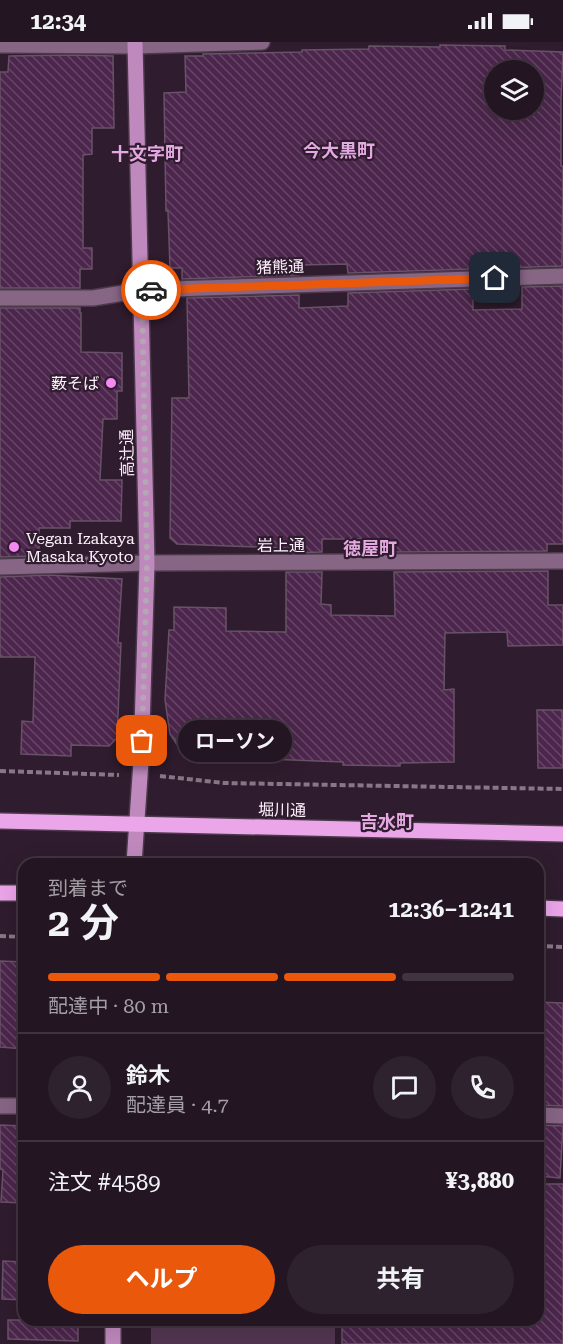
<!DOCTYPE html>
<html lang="ja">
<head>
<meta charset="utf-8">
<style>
  :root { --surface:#231522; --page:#2f222f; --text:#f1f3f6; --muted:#a39fa5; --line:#403440; --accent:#ea580c }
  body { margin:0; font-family:"Roboto Serif","Noto Sans JP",serif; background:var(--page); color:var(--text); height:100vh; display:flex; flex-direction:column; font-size:22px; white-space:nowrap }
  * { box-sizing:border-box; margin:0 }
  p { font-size:20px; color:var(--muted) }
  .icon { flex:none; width:33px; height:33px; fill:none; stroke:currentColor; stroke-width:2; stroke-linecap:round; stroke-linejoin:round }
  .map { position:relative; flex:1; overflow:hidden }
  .drawer { position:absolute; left:18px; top:816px; width:526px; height:468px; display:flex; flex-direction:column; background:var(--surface); border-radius:18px; box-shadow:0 6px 24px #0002,0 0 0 2px var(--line) }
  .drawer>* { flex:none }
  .buttons { position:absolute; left:484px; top:18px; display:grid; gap:12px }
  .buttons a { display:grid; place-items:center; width:60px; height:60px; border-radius:50%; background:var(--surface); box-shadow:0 6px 24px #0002,0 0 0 2px var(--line); font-size:30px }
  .pin { position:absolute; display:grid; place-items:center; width:51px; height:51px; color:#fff; margin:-26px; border-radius:12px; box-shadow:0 3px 9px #0006 }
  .courier { position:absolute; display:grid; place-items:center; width:60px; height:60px; margin:-30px; border:4px solid #ea580c; border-radius:50%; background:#fff; color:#222; box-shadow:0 2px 8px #0007 }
  .bubble { position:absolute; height:42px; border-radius:21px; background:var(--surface); box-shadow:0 6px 24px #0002,0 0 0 2px var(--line); font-size:20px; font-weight:700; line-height:42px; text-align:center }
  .overview em { font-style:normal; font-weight:700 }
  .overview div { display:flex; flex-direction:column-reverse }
  .overview { display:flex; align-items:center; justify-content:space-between; height:102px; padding:0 30px }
  h1 { font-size:39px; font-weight:700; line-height:45px }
  .bar { display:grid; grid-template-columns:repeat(4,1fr); gap:9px 6px; align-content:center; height:72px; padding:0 30px }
  .bar i { height:8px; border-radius:4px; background:var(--line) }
  .bar .selected { background:var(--accent) }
  .bar p { grid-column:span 4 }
  .line { display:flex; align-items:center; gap:15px; padding:0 30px; border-top:2px solid var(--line) }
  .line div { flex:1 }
  .round { display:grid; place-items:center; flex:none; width:63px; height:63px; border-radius:32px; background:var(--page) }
  .button { display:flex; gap:12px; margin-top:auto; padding:12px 30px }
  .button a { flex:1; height:69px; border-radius:36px; background:var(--accent); color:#fff; font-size:24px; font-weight:700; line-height:69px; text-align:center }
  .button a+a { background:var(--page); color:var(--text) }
  .status { display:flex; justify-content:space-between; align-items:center; height:42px; padding:0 30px; background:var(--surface); direction:ltr }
  .status svg { height:16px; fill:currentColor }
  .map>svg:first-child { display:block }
  .park { fill:#533652 }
  .building { fill:url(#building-back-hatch); stroke:#685267; stroke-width:1.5; fill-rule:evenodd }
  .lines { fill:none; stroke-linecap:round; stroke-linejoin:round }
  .lane-casing { stroke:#4c3a4b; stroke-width:18 }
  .street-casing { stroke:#4c3a4b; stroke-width:18 }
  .secondary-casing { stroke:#4c3a4b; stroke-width:18 }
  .primary-casing { stroke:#4c3a4b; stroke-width:18 }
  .path { stroke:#887887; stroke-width:4; stroke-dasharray:6 3; stroke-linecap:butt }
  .lane { stroke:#876585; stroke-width:15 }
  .street { stroke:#876585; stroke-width:15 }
  .secondary { stroke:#bf89bd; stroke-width:15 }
  .primary { stroke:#eba5e9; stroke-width:15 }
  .done { stroke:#b5a6b4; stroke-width:6; stroke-dasharray:0 10.8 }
  .route { stroke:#ea580c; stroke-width:8 }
  .poi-dot { fill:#f38af1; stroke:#2f1c2e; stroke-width:2 }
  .labels { text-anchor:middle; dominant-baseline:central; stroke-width:4.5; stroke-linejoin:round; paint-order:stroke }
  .street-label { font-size:16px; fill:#fdf0fc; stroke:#2f1c2e }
  .poi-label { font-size:16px; fill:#fdf0fc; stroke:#2f1c2e; text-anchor:end }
  .neighbourhood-label { font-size:18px; font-weight:bold; fill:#e4a9e1; stroke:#2f1c2e }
</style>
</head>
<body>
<div class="status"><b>12:34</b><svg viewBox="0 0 49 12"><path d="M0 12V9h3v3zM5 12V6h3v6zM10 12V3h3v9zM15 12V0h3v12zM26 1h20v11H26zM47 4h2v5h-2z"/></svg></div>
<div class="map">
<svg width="563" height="1302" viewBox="0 0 563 1302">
  <defs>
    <pattern id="building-back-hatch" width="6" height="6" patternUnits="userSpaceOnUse" patternTransform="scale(1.5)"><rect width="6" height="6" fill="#4c264c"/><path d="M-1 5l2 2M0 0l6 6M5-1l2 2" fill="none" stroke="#674667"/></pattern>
  </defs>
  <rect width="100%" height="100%" fill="#2f1c2e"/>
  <!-- park -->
  <path class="park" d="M 151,1278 L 335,1278 L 335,1302 L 151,1302 Z"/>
  <!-- building -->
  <path class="building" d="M 440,3 L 505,4 L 505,8 L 563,10 L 561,59 L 561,124 L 563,124 L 562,224 L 348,231 L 347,222 L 299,223 L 299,233 L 182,237 L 182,226 L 170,226 L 168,169 L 166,169 L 164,51 L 186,50 L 185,14 L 203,14 L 203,12 L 302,10 L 302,8 L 369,7 L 369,4 L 440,5 ZM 495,28 L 534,28 L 534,68 L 495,68 Z
    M 73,13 L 113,14 L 114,86 L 92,86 L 92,112 L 83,113 L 83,206 L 92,206 L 92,227 L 80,227 L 80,246 L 0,246 L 0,30 L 8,30 L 9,14 Z
    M 563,244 L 563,502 L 547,502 L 547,509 L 394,510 L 370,508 L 370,497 L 322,497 L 322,510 L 286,511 L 285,506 L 177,502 L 170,496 L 172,356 L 189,356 L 187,256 L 299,253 L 299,266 L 348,264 L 348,251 L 473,247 L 473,268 L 522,267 L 522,245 Z
    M 0,266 L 80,266 L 80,271 L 81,271 L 81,310 L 122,311 L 122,349 L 117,349 L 117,377 L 103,377 L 100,438 L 122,438 L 121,479 L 70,479 L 70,486 L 39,486 L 39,514 L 0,515 Z
    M 548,529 L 548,563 L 563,563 L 563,603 L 508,604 L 507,590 L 445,591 L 444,648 L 454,647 L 454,720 L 400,721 L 400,724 L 343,723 L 343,720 L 189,714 L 178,704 L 170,692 L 165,658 L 169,588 L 174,588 L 174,565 L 226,566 L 226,589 L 286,590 L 286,530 L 322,530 L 321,562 L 331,563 L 331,573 L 395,574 L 394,530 Z
    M 49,533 L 122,537 L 118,601 L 121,601 L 117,696 L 109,704 L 71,703 L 71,714 L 21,712 L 22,679 L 33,680 L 35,615 L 0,615 L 0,535 Z
    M 537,668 L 562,668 L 563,726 L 538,726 Z
    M 0,919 L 24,920 L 24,1007 L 0,1005 Z
    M 538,960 L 563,961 L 563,1064 L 538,1063 Z
    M 0,1083 L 24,1084 L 24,1161 L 1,1160 L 3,1128 L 0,1127 Z
    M 538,1083 L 563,1084 L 560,1136 L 538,1134 Z
    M 541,1142 L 563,1142 L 563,1302 L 342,1302 L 342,1278 L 538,1278 Z
    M 3,1219 L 24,1220 L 24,1258 L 2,1257 Z
    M 8,1278 L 78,1278 L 78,1299 L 8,1297 Z"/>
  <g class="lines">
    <!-- lane casing -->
    <g class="lane-casing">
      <path id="lane" d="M 142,248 L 563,234"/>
    </g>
    <!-- street casing -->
    <g class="street-casing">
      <path id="street" d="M 0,3 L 135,4 L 262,0
        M 0,256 L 93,256 L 142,248
        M 0,525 L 147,521 L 563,519
        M 0,1064 L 24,1064
        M 538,1073 L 563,1074"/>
    </g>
    <!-- secondary casing -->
    <g class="secondary-casing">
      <path id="secondary" d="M 134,822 L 141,719 L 147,521 L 135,0
        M 113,1302 L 113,1278"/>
    </g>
    <!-- primary casing -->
    <g class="primary-casing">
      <path id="primary" d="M 0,779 L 563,792
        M 0,851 L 24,851
        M 538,866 L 563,867"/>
    </g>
    <!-- path -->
    <path class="path" d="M 0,729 L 119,733
      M 160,734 L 224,741 L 563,747
      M 0,894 L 24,895
      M 538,904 L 563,905"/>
    <!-- lane -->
    <use href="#lane" class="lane"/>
    <!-- street -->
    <use href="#street" class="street"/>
    <!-- secondary -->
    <use href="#secondary" class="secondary"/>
    <!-- primary -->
    <use href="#primary" class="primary"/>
  </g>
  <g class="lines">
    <!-- done -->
    <path class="done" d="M 142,699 L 147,522 L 142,248 L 151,248"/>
    <!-- route -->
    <path class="route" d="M 151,248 L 495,236"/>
  </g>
  <!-- markers -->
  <g class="poi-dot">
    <circle cx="111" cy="341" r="6"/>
    <circle cx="14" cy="505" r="6"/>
  </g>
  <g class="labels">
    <!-- street labels -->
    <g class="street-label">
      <text transform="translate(280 225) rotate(-2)">猪熊通</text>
      <text transform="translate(127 411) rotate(-91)">高辻通</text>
      <text x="281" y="503">岩上通</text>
      <text transform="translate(282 768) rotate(1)">堀川通</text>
    </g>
    <!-- poi labels -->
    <g class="poi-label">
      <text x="99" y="341">薮そば</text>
      <text x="26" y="496" text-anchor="start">Vegan Izakaya<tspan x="26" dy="18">Masaka Kyoto</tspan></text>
    </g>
    <!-- neighbourhood labels -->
    <g class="neighbourhood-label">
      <text x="339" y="108">今大黒町</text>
      <text x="147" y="111">十文字町</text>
      <text x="370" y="506">徳屋町</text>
      <text x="387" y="779">吉水町</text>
    </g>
  </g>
</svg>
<div class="buttons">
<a><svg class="icon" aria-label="layers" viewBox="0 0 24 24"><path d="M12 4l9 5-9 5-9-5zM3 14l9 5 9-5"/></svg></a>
</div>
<div class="pin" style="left:142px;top:699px;background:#ea580c"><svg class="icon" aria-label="bag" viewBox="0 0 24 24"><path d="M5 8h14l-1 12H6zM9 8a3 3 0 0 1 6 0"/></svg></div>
<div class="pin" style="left:495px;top:236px;background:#1f2937"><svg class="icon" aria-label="home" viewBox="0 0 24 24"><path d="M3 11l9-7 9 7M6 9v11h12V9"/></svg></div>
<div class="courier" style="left:151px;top:248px"><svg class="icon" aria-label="car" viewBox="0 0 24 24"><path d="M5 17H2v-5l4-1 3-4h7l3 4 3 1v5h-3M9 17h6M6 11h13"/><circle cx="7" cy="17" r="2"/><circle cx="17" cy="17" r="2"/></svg></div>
<div class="bubble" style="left:178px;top:678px;width:114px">ローソン</div>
<section class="drawer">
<div class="overview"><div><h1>2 分</h1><p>到着まで</p></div><em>12:36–12:41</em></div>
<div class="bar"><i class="selected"></i><i class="selected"></i><i class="selected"></i><i></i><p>配達中 · 80 m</p></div>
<div class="line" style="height:108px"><a class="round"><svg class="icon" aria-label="person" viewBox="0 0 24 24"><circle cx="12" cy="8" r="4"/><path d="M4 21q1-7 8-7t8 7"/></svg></a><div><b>鈴木</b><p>配達員 · 4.7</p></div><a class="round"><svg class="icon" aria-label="chat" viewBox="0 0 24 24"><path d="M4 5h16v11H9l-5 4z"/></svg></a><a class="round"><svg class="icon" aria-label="phone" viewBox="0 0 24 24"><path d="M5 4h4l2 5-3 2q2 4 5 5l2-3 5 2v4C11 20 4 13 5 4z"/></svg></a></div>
<div class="line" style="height:78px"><div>注文 #4589</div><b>¥3,880</b></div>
<div class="button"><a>ヘルプ</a><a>共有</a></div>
</section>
</div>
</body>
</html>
